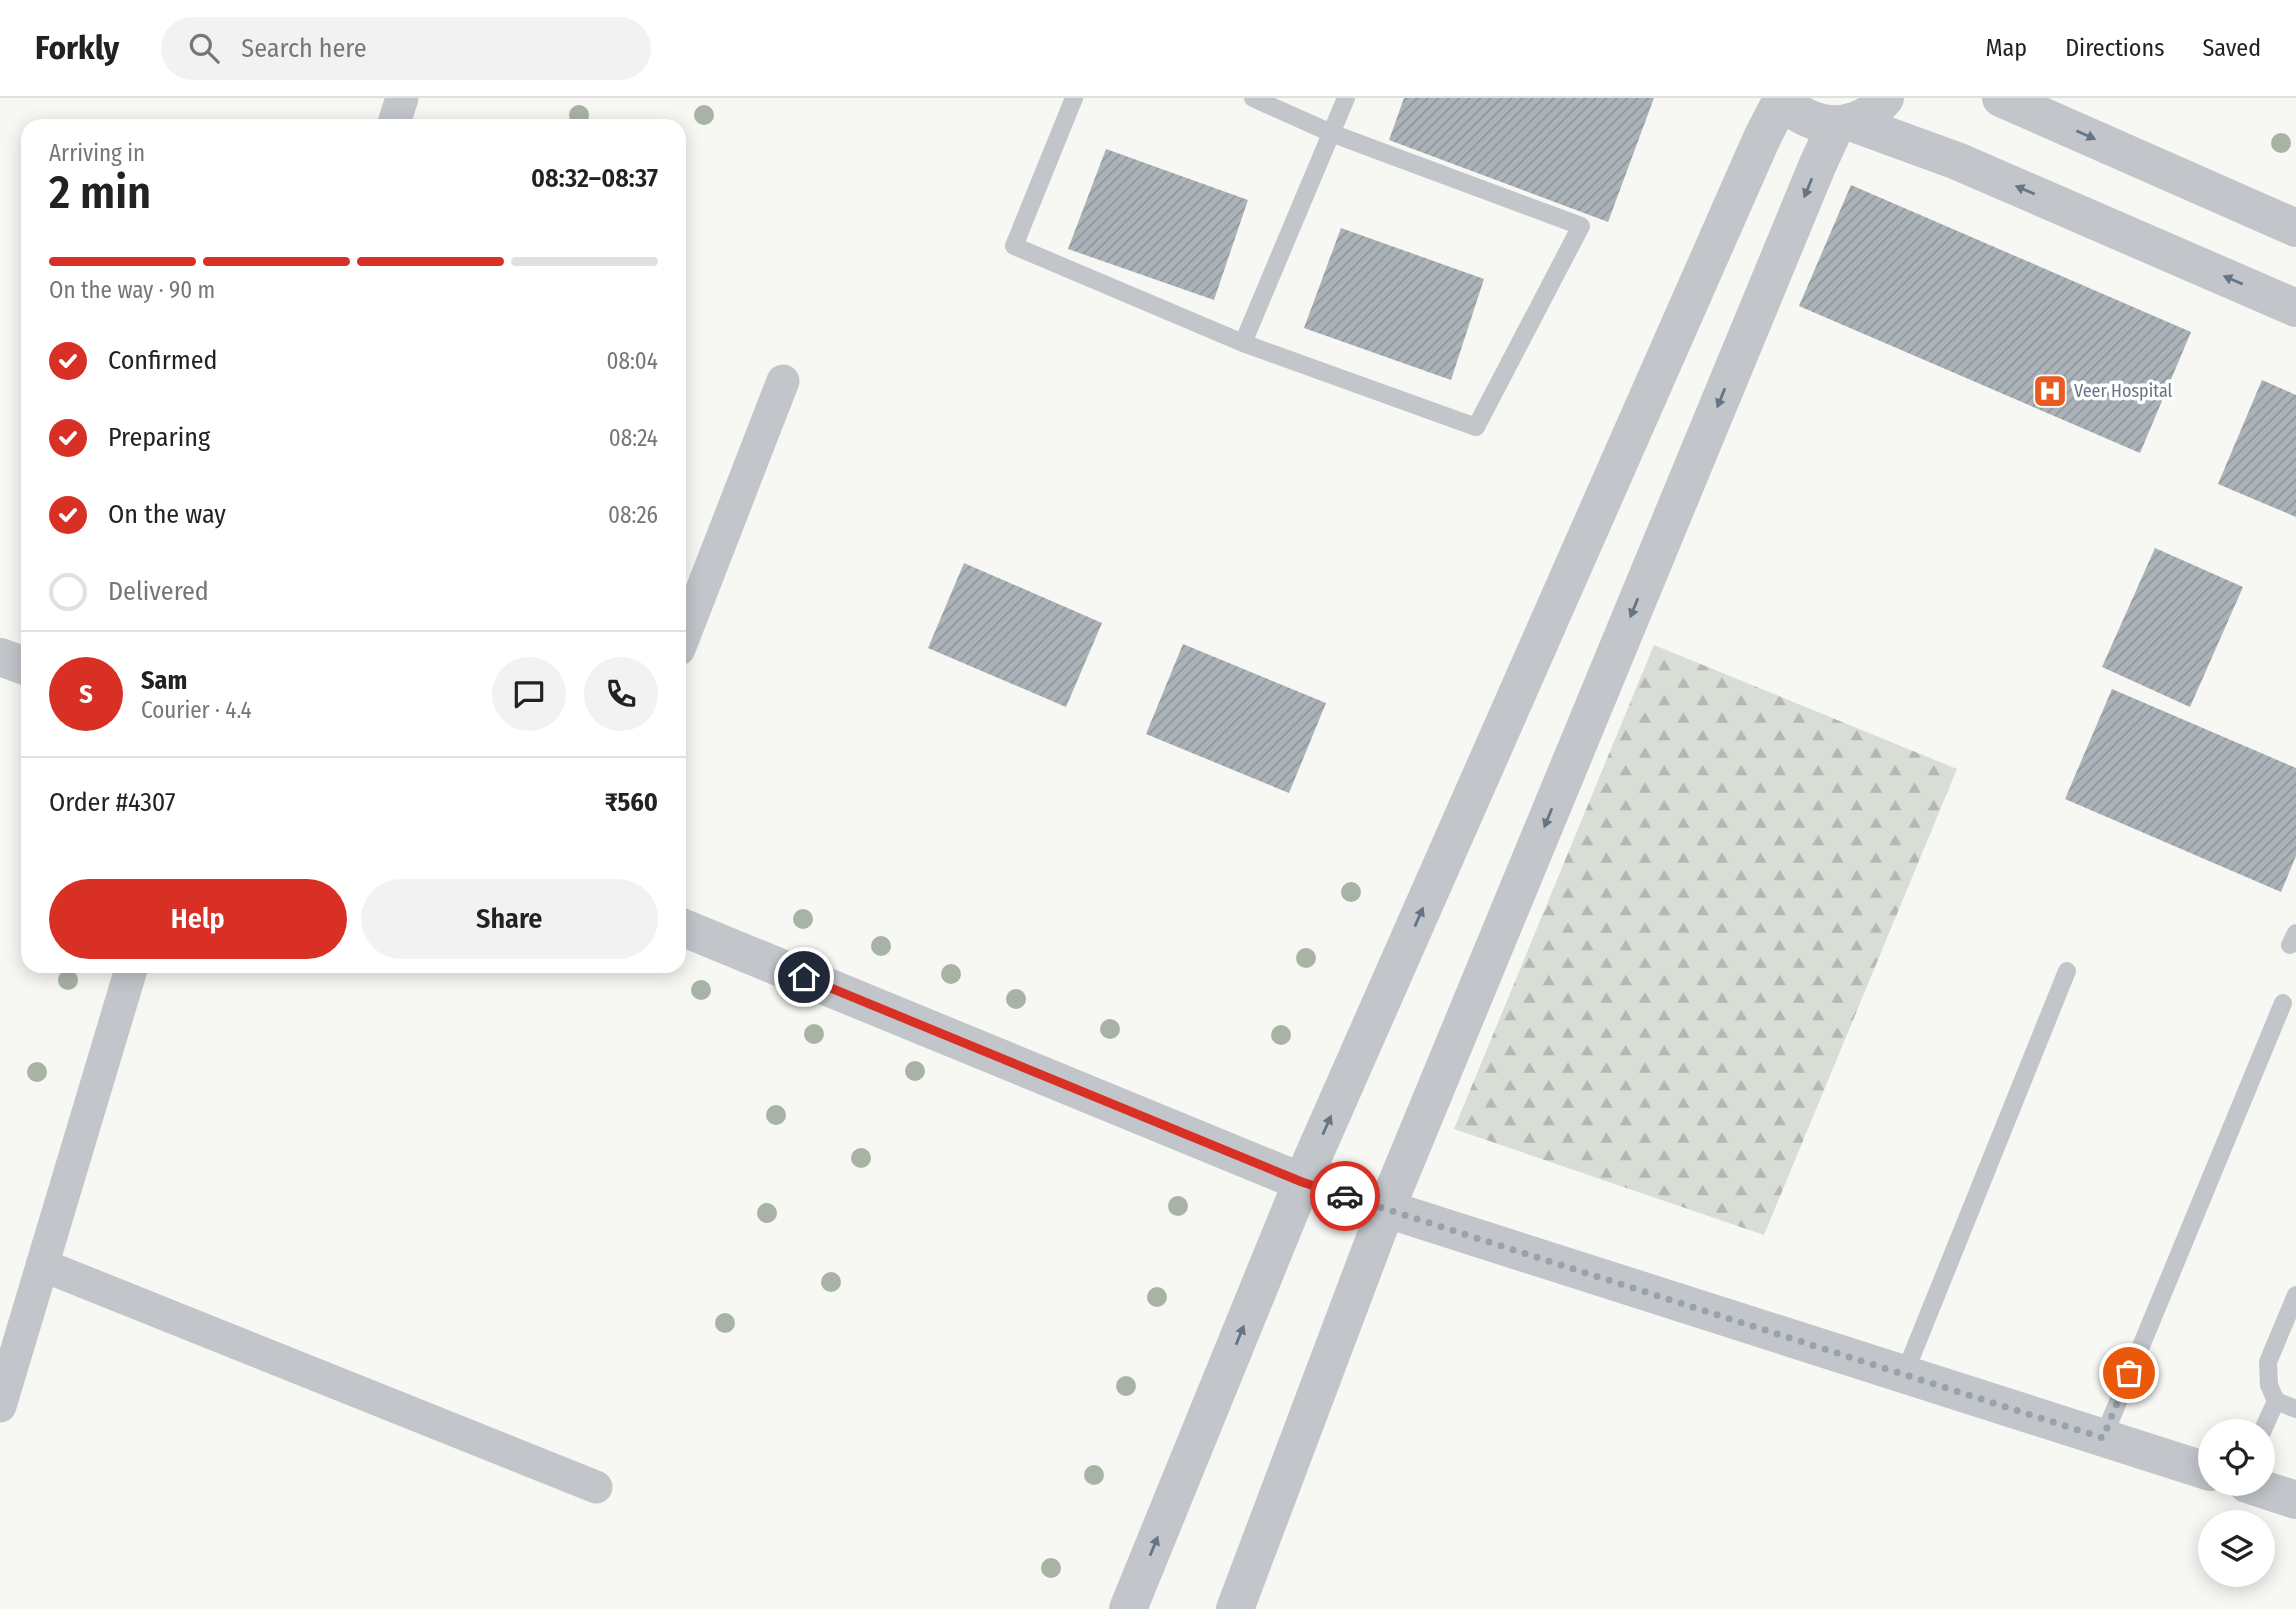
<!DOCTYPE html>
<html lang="en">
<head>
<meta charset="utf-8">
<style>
  :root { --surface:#fff; --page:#f2f2f2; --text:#222; --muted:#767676; --line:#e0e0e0; --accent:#d93025 }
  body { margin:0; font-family:"Fira Sans Condensed",sans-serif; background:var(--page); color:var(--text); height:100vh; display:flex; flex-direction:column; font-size:26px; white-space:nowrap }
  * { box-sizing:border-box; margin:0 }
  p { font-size:23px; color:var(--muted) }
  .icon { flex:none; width:38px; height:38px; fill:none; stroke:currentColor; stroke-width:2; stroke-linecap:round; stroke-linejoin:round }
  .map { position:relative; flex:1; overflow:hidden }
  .details { position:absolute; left:21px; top:21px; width:665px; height:854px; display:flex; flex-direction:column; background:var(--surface); border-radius:21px; box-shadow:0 4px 18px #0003 }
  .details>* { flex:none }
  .controls { position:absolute; left:2198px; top:1321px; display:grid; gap:14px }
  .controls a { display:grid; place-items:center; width:77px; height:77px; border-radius:50%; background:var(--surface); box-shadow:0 4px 18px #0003; font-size:35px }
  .pin { position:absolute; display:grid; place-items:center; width:60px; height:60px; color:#fff; margin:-30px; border:4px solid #fff; border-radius:50%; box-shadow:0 2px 7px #0007 }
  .courier { position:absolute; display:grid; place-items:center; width:70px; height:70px; margin:-35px; border:5px solid #d93025; border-radius:50%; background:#fff; color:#222; box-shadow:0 2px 9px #0007 }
  .summary em { font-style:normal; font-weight:600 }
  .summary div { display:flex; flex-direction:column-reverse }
  .summary { display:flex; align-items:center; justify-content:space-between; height:119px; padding:0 28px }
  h1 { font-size:46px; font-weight:600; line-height:52px }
  .bar { display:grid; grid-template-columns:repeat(4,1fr); gap:10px 7px; align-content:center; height:84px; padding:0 28px }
  .bar i { height:9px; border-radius:5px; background:var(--line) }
  .bar .active { background:var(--accent) }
  .bar p { grid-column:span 4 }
  .line { display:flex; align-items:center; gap:18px; padding:0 28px; border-top:2px solid var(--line) }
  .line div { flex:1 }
  .round { display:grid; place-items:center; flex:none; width:74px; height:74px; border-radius:37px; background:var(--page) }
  ol { padding:0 28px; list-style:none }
  li { display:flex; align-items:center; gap:21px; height:77px }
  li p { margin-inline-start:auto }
  li .icon { padding:7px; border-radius:50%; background:var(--accent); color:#fff; stroke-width:4 }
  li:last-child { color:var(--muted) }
  li i { width:38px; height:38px; border:4px solid var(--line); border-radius:50% }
  .action { display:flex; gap:14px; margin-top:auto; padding:14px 28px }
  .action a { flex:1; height:80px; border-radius:42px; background:var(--accent); color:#fff; font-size:28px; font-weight:600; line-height:80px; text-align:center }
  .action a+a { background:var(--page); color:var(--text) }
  header { display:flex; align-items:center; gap:42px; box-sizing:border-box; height:98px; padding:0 35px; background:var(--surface); border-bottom:2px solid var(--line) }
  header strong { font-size:33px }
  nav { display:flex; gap:38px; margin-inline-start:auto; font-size:24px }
  .search { width:490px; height:63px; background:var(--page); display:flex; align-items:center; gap:18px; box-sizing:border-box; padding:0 24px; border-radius:38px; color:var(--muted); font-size:26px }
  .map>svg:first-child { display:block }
  .forest { fill:url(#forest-firs) }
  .building { fill:url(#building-hatch) }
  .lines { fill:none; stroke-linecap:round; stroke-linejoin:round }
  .service { stroke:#c2c6ca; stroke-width:18 }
  .minor { stroke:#c2c6ca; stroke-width:33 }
  .tertiary { stroke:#c2c6ca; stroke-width:38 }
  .tree { fill:#a8b3a5 }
  .oneway { fill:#657586 }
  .done { stroke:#98a2ac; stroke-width:7; stroke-dasharray:0 12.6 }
  .route { stroke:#d93025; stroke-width:9 }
  .labels { text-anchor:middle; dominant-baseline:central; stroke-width:7; stroke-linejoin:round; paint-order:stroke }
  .poi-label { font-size:18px; fill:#657586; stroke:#fff; text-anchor:start }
</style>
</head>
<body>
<header>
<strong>Forkly</strong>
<div class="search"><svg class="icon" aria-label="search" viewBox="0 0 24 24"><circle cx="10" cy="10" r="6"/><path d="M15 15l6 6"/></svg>Search here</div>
<nav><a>Map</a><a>Directions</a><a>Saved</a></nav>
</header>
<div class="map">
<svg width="2296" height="1511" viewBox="0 0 2296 1511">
  <defs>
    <pattern id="forest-firs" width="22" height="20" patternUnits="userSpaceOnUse" patternTransform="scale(1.75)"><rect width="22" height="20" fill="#d8ded5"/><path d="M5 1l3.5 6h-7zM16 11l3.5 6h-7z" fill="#b3b9b2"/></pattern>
    <pattern id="building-hatch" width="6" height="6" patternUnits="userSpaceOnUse" patternTransform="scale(1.75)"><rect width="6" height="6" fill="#abb3b9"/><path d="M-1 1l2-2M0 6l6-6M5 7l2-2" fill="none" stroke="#8f969c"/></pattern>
  </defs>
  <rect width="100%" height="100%" fill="#f7f7f4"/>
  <!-- forest -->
  <path class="forest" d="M 1654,547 L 1957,671 L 1764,1137 L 1454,1031 Z"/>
  <!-- building -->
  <path class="building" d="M 1404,0 L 1654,0 L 1608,124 L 1389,42 Z
    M 1106,51 L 1248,102 L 1214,202 L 1068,151 Z
    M 1851,87 L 2191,234 L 2140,355 L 1799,208 Z
    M 1341,130 L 1484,181 L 1451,282 L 1304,230 Z
    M 2262,282 L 2296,297 L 2296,419 L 2218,386 Z
    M 2155,450 L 2243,489 L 2190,609 L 2102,569 Z
    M 964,465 L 1102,525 L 1066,609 L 928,550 Z
    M 1183,546 L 1326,605 L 1289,695 L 1146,636 Z
    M 2112,591 L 2296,670 L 2296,758 L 2281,794 L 2065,701 Z"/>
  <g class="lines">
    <!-- service -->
    <path class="service" d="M 1074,0 L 1014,148 L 1243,245 L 1346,0
      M 1243,245 L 1476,329 L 1581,128 L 1331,35 L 1253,0
      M 2290,847 L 2296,835
      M 1904,1277 L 2067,873
      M 2276,1303 L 2269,1287 L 2268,1264 L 2296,1197
      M 2262,1334 L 2276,1303 L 2296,1311
      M 2103,1340 L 2283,905"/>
    <!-- minor -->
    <path class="minor" d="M 393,28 L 402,0
      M 679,551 L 783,283
      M 42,1167 L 596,1389
      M 0,1308 L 132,868"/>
    <!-- tertiary -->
    <path class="tertiary" d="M 1781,0 C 1804,26 1839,35 1869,16 C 1875,12 1880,5 1885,0
      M 2001,0 L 2296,130
      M 1850,24 L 1957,63 L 2296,210
      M 0,559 L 28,569
      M 679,828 L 1302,1084 L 2210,1374
      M 2247,1386 L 2296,1402
      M 1128,1511 L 1302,1084 L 1762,40 L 1782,1
      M 1235,1511 L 1386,1111 L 1818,66 L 1836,27"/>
  </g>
  <!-- trees -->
  <g class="tree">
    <circle cx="579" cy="17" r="10"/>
    <circle cx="704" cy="17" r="10"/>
    <circle cx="2281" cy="45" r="10"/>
    <circle cx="1351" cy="794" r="10"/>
    <circle cx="803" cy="821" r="10"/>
    <circle cx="881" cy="848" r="10"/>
    <circle cx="1306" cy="860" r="10"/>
    <circle cx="951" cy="876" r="10"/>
    <circle cx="68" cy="882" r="10"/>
    <circle cx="701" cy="892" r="10"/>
    <circle cx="1016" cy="901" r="10"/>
    <circle cx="1110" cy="931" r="10"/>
    <circle cx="814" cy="936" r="10"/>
    <circle cx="1281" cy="937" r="10"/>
    <circle cx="915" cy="973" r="10"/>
    <circle cx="37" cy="974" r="10"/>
    <circle cx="776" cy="1017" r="10"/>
    <circle cx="861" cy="1060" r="10"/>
    <circle cx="1178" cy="1108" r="10"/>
    <circle cx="767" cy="1115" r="10"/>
    <circle cx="831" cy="1184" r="10"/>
    <circle cx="1157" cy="1199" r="10"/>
    <circle cx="725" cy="1225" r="10"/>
    <circle cx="1126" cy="1288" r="10"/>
    <circle cx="1094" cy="1377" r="10"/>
    <circle cx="1051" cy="1470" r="10"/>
  </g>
  <!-- one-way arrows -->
  <defs><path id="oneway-solid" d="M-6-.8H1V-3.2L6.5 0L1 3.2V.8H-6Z" transform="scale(1.75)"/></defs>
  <g class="oneway">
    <use href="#oneway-solid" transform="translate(2086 37) rotate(24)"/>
    <use href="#oneway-solid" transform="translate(1808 90) rotate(112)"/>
    <use href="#oneway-solid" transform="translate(2025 92) rotate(-157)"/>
    <use href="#oneway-solid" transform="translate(2233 182) rotate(-157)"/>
    <use href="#oneway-solid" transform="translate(1721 300) rotate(112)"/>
    <use href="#oneway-solid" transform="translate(1634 510) rotate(112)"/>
    <use href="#oneway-solid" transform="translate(1548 720) rotate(112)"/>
    <use href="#oneway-solid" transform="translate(1419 819) rotate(-66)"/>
    <use href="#oneway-solid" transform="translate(1327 1027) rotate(-66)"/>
    <use href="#oneway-solid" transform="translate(1240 1237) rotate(-68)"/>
    <use href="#oneway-solid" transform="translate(1154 1448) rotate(-68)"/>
  </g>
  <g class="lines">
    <!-- done -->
    <path class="done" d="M 1345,1098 L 2103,1340 L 2129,1275"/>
    <!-- route -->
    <path class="route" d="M 804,879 L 1302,1084 L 1345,1098"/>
  </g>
  <!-- icons -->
  <defs>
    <g id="hospital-square" transform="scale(1.75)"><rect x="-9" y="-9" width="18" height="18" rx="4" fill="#e85b23" stroke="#fff"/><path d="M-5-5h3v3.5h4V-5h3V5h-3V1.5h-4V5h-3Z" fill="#fff"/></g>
  </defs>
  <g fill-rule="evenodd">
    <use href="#hospital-square" x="2050" y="293"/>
  </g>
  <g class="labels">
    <!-- poi labels -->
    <g class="poi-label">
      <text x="2074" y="293">Veer Hospital</text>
    </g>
  </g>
</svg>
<div class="controls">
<a><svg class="icon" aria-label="locate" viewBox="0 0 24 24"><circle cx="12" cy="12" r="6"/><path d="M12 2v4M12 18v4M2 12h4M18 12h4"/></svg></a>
<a><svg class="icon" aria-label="layers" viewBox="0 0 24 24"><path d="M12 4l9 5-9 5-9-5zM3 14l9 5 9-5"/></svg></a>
</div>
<div class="pin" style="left:2129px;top:1275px;background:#ea580c"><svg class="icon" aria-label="bag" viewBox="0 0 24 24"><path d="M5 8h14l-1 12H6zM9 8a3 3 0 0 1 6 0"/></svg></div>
<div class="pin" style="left:804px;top:879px;background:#1f2937"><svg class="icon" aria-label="home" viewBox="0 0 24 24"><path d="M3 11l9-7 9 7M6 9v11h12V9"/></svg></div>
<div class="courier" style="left:1345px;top:1098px"><svg class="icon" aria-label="car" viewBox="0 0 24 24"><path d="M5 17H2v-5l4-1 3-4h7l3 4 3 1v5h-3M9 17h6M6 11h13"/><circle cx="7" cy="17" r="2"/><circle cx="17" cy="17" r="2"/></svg></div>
<section class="details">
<div class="summary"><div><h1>2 min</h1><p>Arriving in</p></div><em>08:32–08:37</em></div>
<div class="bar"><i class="active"></i><i class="active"></i><i class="active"></i><i></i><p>On the way · 90 m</p></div>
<ol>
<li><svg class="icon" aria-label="check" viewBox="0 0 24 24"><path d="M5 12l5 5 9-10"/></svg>Confirmed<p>08:04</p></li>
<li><svg class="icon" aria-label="check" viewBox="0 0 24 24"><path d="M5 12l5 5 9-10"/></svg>Preparing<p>08:24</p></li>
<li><svg class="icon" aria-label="check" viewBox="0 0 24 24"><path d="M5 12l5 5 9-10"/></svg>On the way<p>08:26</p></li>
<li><i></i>Delivered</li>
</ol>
<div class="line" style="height:126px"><b class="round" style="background:var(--accent);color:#fff">S</b><div><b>Sam</b><p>Courier · 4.4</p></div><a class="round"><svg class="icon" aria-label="chat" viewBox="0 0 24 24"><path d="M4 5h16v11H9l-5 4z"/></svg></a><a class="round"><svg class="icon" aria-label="phone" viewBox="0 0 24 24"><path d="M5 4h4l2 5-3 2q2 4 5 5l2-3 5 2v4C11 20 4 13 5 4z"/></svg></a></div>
<div class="line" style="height:91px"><div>Order #4307</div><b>₹560</b></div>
<div class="action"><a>Help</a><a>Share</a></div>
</section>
</div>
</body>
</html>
